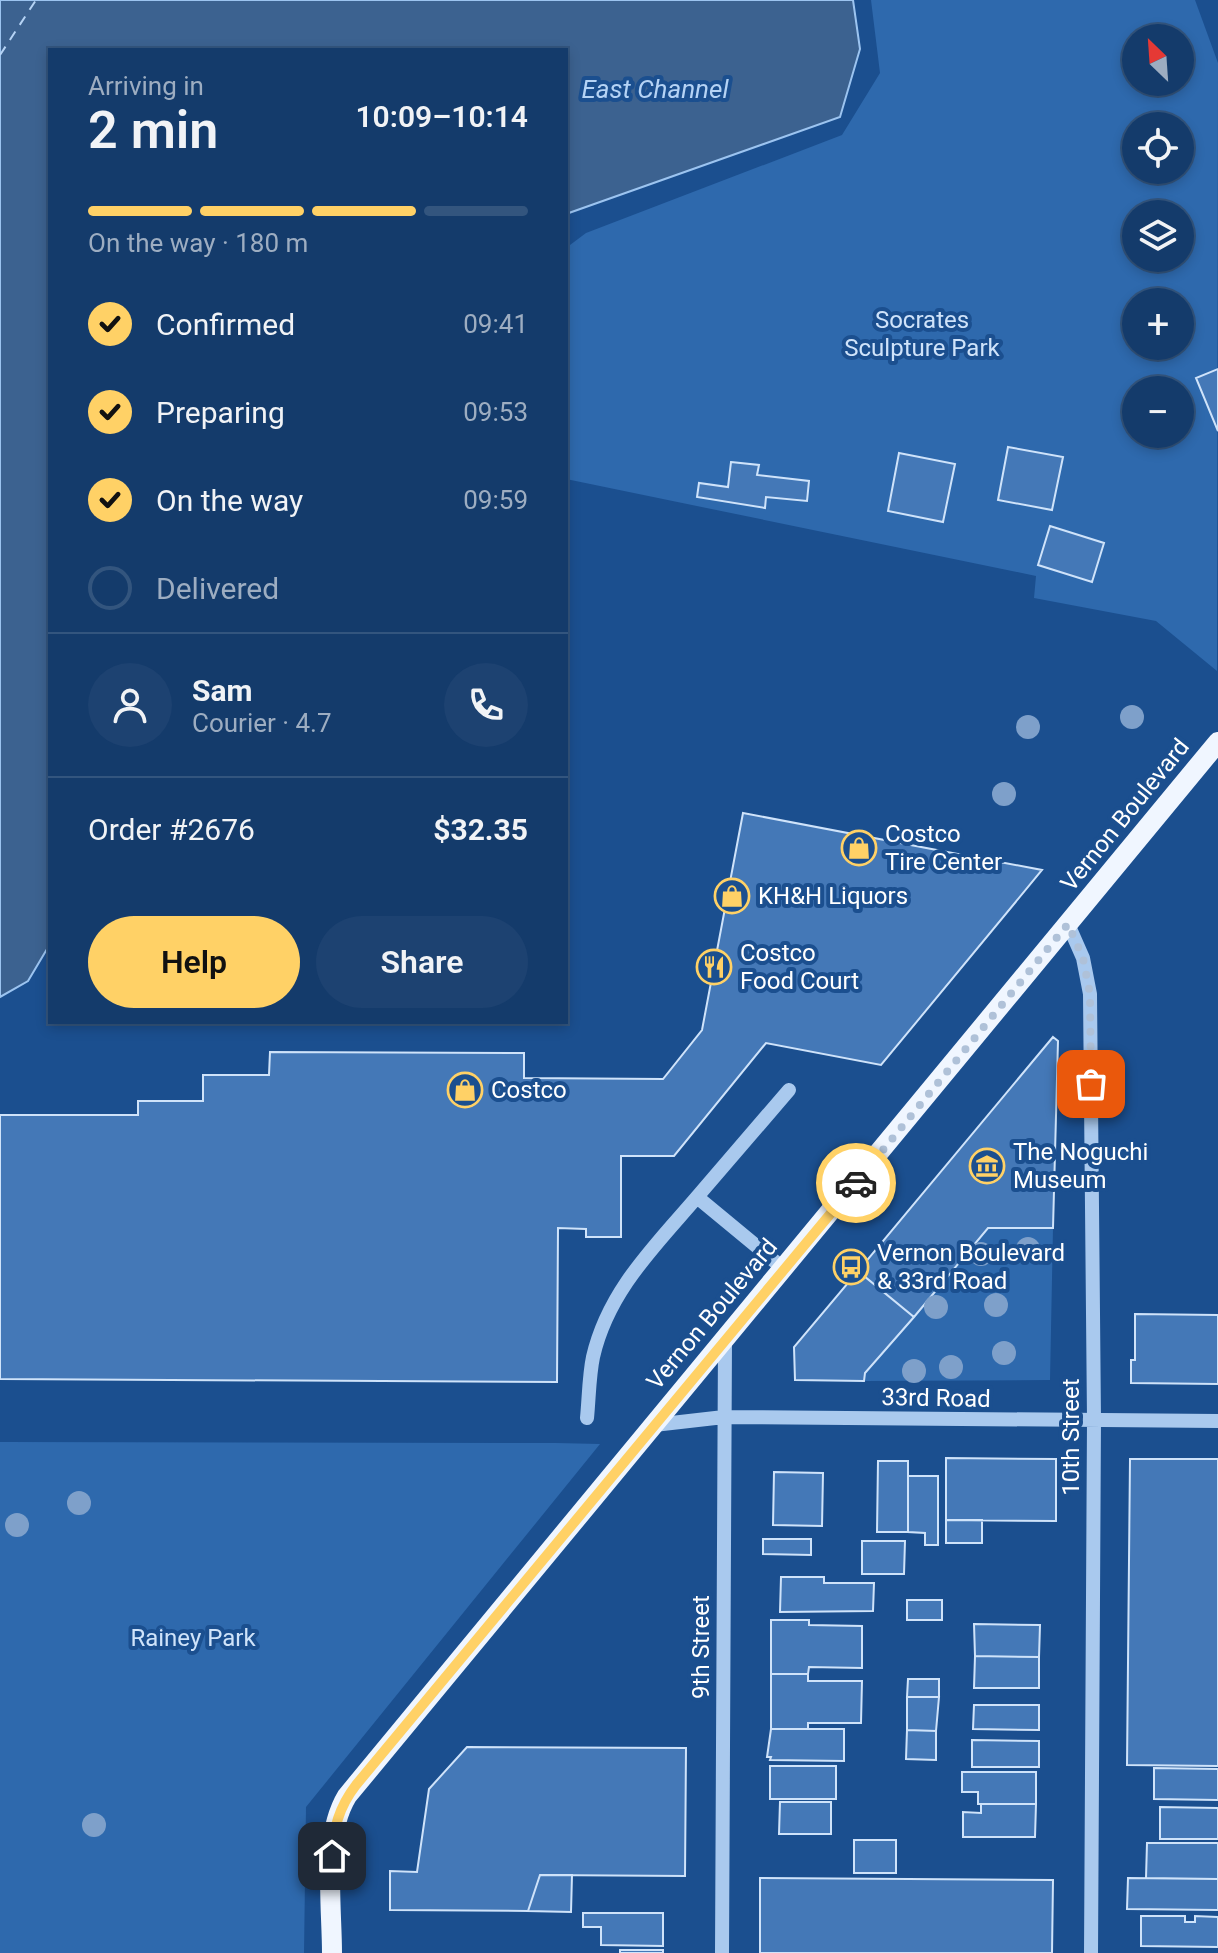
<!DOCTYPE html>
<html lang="en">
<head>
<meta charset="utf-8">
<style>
  :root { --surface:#143b6b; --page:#1d4271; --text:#f1f3f6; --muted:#9dadc1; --line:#33557e; --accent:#ffd166 }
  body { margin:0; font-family:Roboto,sans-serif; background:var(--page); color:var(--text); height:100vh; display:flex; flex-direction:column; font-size:30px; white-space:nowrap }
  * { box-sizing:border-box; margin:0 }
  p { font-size:26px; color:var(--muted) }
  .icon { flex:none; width:44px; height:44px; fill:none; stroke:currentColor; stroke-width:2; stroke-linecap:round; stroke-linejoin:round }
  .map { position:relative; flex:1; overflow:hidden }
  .drawer { position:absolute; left:48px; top:48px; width:520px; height:976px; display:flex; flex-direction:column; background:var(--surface); border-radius:0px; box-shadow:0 4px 12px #0003,0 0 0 2px var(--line) }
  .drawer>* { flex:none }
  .needle { width:52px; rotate:335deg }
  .tools { position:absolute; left:1122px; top:24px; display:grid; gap:16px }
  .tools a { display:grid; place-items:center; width:72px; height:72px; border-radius:50%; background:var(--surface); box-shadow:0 4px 12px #0003,0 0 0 2px var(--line); font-size:40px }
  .pin { position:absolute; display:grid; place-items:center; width:68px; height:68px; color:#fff; margin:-34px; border-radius:16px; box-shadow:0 4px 12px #0006 }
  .courier { position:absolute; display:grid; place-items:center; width:80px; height:80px; margin:-40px; border:6px solid #ffd166; border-radius:50%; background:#fff; color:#222; box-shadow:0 2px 10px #0007 }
  .overview em { font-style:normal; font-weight:600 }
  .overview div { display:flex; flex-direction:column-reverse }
  .overview { display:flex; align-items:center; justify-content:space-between; height:136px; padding:0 40px }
  h1 { font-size:52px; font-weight:600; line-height:60px }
  .bar { display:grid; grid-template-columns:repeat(4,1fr); gap:12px 8px; align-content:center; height:96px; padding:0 40px }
  .bar i { height:10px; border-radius:6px; background:var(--line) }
  .bar .current { background:var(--accent) }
  .bar p { grid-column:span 4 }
  .line { display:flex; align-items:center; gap:20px; padding:0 40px; border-top:2px solid var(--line) }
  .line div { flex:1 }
  .round { display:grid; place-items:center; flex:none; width:84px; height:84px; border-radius:42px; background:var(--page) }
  ol { padding:0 40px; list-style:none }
  li { display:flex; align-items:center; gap:24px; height:88px }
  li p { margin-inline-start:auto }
  li .icon { padding:8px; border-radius:50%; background:var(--accent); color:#111; stroke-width:4 }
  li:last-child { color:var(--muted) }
  li i { width:44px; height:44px; border:4px solid var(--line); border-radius:50% }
  .button { display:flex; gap:16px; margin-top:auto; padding:16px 40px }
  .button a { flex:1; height:92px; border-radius:48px; background:var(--accent); color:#111; font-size:32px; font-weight:600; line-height:92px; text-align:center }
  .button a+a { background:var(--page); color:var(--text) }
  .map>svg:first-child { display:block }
  .green { fill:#2e69ad; fill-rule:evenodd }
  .water { fill:#3c6290; stroke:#9cc4f0; stroke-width:2 }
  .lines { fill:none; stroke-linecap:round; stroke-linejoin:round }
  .ferry { stroke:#b5d3f5; stroke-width:2; stroke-dasharray:10 8; stroke-linecap:butt }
  .building { fill:#4478b7; stroke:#cfe3fa; stroke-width:2 }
  .minor { stroke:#a9c9ee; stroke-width:14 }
  .major { stroke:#f0f6ff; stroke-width:20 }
  .tree { fill:#7ea0ca }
  .done { stroke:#afc1d8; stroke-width:8; stroke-dasharray:0 14.4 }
  .route { stroke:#ffd166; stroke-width:10 }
  .labels { text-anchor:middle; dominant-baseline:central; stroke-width:8; stroke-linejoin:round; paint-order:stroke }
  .park-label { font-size:24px; fill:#cfe3fa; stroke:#1b4f8f }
  .street-label { font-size:24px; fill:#fff; stroke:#1b4f8f }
  .poi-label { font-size:24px; fill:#fff; stroke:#1b4f8f; text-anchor:start }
  .water-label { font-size:26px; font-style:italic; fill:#b5d3f5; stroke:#1b4f8f }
</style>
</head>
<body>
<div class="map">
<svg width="1218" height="1953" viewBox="0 0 1218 1953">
  <rect width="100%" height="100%" fill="#1b4f8f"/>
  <!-- green -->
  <path class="green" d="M 871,0 L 1195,0 L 1218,63 L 1217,671 L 1156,621 L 1034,598 L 1036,576 L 566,479 L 566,248 L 586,233 L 842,135 L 880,73 ZM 1136,38 L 1180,38 L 1180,82 L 1136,82 ZM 1136,126 L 1180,126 L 1180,170 L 1136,170 ZM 1136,214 L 1180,214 L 1180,258 L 1136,258 ZM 1136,302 L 1180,302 L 1180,346 L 1136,346 ZM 1136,390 L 1180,390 L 1180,434 L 1136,434 Z
    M 988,1228 L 1053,1228 L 1050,1380 L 864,1381 L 865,1373 Z
    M 0,1442 L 556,1443 L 600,1444 L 306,1807 L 304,1953 L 0,1953 Z"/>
  <!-- water -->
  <path class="water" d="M 0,0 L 853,0 L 860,49 L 840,117 L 566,214 L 566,50 L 50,50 L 50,944 L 28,981 L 0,997 Z"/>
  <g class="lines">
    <!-- ferry -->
    <path class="ferry" d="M 0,55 L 36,0"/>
  </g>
  <!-- building -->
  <path class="building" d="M 1218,369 L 1218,431 L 1196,378 Z
    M 1008,447 L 1063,457 L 1052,510 L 998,500 Z
    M 899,453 L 955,464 L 943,522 L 888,511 Z
    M 731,462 L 759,465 L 757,475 L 809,481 L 807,501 L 766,497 L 765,508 L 697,497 L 699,483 L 728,487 Z
    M 1050,526 L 1104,543 L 1092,582 L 1038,565 Z
    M 743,813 L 1042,870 L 881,1065 L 766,1043 L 674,1156 L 621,1156 L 621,1237 L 586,1237 L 586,1229 L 558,1228 L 557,1382 L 0,1379 L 0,1115 L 138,1115 L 138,1101 L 203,1101 L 203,1075 L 269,1075 L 270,1052 L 524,1053 L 524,1078 L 663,1079 L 702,1030 Z
    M 1053,1037 L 1058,1041 L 1053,1228 L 988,1228 L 914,1317 L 858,1271 Z
    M 858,1271 L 914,1317 L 865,1373 L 864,1381 L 795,1380 L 794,1347 Z
    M 1135,1314 L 1218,1315 L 1218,1384 L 1131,1383 L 1131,1360 L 1135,1360 Z
    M 946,1458 L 1056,1459 L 1056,1521 L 946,1520 Z
    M 1130,1459 L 1218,1459 L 1218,1766 L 1127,1765 Z
    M 878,1461 L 908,1461 L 908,1532 L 877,1532 Z
    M 774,1472 L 823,1473 L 822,1526 L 773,1525 Z
    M 908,1476 L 938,1476 L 938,1545 L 925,1545 L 925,1533 L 908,1532 Z
    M 946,1520 L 982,1520 L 982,1543 L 946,1543 Z
    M 763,1539 L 811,1539 L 811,1555 L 763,1554 Z
    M 862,1541 L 905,1541 L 904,1574 L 862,1574 Z
    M 781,1577 L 824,1577 L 824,1583 L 874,1583 L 873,1611 L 780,1612 Z
    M 907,1600 L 942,1600 L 942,1620 L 907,1620 Z
    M 771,1620 L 809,1620 L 809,1625 L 862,1626 L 862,1668 L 809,1667 L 808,1674 L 771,1674 Z
    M 974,1624 L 1040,1625 L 1039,1657 L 975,1656 Z
    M 975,1656 L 1039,1657 L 1039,1688 L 974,1688 Z
    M 771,1674 L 808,1674 L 808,1681 L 862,1681 L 861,1723 L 808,1723 L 808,1729 L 771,1729 Z
    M 908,1679 L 939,1679 L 939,1697 L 907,1697 Z
    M 907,1697 L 939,1697 L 936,1731 L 907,1730 Z
    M 974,1705 L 1039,1705 L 1039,1730 L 973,1729 Z
    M 771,1729 L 844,1729 L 844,1761 L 770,1760 L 771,1757 L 767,1757 Z
    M 907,1730 L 936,1731 L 936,1760 L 906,1759 Z
    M 972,1740 L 1039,1741 L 1039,1767 L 972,1767 Z
    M 467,1747 L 686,1748 L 685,1876 L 540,1875 L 528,1911 L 390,1910 L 390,1871 L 417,1872 L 429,1789 Z
    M 770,1766 L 836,1766 L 836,1799 L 770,1799 Z
    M 1154,1768 L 1218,1769 L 1218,1800 L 1154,1799 Z
    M 962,1772 L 1036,1772 L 1036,1804 L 978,1804 L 978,1792 L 962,1792 Z
    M 780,1802 L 831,1802 L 831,1834 L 779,1834 Z
    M 981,1804 L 1036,1804 L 1035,1837 L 963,1837 L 963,1812 L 981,1813 Z
    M 1160,1807 L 1218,1808 L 1218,1839 L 1160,1839 Z
    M 854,1840 L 896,1840 L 896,1873 L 854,1873 Z
    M 1147,1843 L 1218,1843 L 1218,1879 L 1146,1878 Z
    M 540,1875 L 572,1875 L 571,1912 L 528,1911 Z
    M 760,1878 L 1053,1880 L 1052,1953 L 760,1953 Z
    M 1128,1878 L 1218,1879 L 1218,1910 L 1127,1909 Z
    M 583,1913 L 663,1913 L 663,1946 L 601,1945 L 601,1927 L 583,1927 Z
    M 1141,1916 L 1185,1916 L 1185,1922 L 1195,1922 L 1195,1916 L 1218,1917 L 1218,1947 L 1141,1946 Z
    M 620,1950 L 663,1950 L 663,1953 L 620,1953 Z"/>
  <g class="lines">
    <!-- minor -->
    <path class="minor" d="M 1068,924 L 1083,958 L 1090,994 L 1094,1420 L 1091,1953
      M 697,1197 L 789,1090
      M 587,1418 C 589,1398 589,1376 593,1357 C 608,1291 655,1246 697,1197 L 784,1269
      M 654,1425 L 724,1417 L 1218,1421
      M 722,1953 L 725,1340"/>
    <!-- major -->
    <path class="major" d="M 332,1953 C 332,1906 322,1837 347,1796 L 1218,742"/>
  </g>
  <!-- trees -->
  <g class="tree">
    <circle cx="1132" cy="717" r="12"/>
    <circle cx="1028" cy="727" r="12"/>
    <circle cx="1004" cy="794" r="12"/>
    <circle cx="1028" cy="1249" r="12"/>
    <circle cx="981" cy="1254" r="12"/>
    <circle cx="996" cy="1305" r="12"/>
    <circle cx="936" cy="1307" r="12"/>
    <circle cx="1004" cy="1353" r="12"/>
    <circle cx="951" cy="1367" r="12"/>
    <circle cx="914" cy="1371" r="12"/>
    <circle cx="79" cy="1503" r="12"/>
    <circle cx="17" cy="1525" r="12"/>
    <circle cx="94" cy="1825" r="12"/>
  </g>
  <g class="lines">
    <!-- done -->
    <path class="done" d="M 856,1183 L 1068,924 L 1083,958 L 1090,994 L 1091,1084"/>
    <!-- route -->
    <path class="route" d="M 332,1856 C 333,1829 339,1807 356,1785 L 856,1183"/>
  </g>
  <!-- icons -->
  <defs>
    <g id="shop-ring" transform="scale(1.8)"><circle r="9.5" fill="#1b4f8f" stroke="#ffd166" stroke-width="1.5"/><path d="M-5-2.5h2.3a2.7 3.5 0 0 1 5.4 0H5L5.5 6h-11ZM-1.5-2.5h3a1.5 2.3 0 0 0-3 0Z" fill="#ffd166"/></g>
    <g id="restaurant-ring" transform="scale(1.8)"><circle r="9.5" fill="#1b4f8f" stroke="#ffd166" stroke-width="1.5"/><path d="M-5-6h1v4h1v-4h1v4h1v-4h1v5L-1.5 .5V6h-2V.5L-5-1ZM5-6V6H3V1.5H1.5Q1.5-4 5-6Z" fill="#ffd166"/></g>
    <g id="museum-ring" transform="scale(1.8)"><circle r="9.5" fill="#1b4f8f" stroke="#ffd166" stroke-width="1.5"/><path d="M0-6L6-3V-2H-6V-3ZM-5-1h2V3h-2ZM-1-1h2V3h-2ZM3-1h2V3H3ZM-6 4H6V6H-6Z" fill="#ffd166"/></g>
    <g id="bus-ring" transform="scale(1.8)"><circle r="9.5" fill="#1b4f8f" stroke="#ffd166" stroke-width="1.5"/><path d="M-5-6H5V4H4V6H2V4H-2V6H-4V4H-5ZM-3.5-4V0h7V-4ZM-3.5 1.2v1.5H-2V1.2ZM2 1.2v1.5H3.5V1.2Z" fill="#ffd166"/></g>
  </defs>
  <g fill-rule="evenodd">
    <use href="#shop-ring" x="859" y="848"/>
    <use href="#shop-ring" x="732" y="896"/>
    <use href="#restaurant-ring" x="714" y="967"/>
    <use href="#shop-ring" x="465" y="1090"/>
    <use href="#museum-ring" x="987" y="1166"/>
    <use href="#bus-ring" x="851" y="1267"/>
  </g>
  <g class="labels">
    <!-- park labels -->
    <g class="park-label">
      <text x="922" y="320">Socrates<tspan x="922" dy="28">Sculpture Park</tspan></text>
      <text x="193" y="1638">Rainey Park</text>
    </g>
    <!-- street labels -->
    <g class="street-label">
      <text transform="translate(1125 815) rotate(-51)">Vernon Boulevard</text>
      <text transform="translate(712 1314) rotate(-50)">Vernon Boulevard</text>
      <text transform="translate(936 1398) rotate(1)">33rd Road</text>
      <text transform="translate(1071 1437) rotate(-90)">10th Street</text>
      <text transform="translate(701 1647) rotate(-90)">9th Street</text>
    </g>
    <!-- poi labels -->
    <g class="poi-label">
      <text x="885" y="834">Costco<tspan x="885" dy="28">Tire Center</tspan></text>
      <text x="758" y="896">KH&amp;H Liquors</text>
      <text x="740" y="953">Costco<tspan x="740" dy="28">Food Court</tspan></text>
      <text x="491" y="1090">Costco</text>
      <text x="1013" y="1152">The Noguchi<tspan x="1013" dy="28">Museum</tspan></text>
      <text x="877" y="1253">Vernon Boulevard<tspan x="877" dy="28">&amp; 33rd Road</tspan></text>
    </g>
    <!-- water labels -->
    <g class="water-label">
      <text x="655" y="89">East Channel</text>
    </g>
  </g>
</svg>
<div class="tools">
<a><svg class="needle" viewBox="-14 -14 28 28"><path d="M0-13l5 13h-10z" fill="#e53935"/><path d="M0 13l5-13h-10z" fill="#9dadc1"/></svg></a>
<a><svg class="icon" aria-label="locate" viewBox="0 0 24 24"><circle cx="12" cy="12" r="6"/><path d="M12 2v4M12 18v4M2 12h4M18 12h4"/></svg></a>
<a><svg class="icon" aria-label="layers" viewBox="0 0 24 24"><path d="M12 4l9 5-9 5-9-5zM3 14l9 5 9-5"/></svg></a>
<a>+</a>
<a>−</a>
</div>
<div class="pin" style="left:1091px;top:1084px;background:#ea580c"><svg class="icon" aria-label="bag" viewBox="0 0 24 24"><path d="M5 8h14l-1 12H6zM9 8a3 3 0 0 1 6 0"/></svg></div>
<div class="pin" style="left:332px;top:1856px;background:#1f2937"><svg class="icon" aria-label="home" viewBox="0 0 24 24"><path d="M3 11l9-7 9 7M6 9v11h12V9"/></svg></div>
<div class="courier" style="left:856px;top:1183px"><svg class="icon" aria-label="car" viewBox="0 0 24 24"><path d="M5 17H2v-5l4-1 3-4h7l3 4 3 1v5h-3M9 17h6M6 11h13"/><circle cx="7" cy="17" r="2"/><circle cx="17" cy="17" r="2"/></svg></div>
<section class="drawer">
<div class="overview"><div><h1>2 min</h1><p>Arriving in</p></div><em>10:09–10:14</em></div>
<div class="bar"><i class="current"></i><i class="current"></i><i class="current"></i><i></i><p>On the way · 180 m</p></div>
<ol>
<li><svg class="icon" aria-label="check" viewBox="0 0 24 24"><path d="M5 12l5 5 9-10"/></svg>Confirmed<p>09:41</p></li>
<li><svg class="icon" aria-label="check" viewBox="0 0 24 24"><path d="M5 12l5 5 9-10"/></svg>Preparing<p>09:53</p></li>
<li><svg class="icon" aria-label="check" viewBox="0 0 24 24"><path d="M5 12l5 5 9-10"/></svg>On the way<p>09:59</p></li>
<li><i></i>Delivered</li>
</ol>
<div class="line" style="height:144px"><a class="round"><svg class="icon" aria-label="person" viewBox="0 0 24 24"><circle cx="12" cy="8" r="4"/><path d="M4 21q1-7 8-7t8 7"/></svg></a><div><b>Sam</b><p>Courier · 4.7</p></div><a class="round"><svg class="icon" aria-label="phone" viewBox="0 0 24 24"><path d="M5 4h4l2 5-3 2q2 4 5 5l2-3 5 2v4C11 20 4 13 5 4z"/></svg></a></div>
<div class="line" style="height:104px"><div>Order #2676</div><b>$32.35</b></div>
<div class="button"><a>Help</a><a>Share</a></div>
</section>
</div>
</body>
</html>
